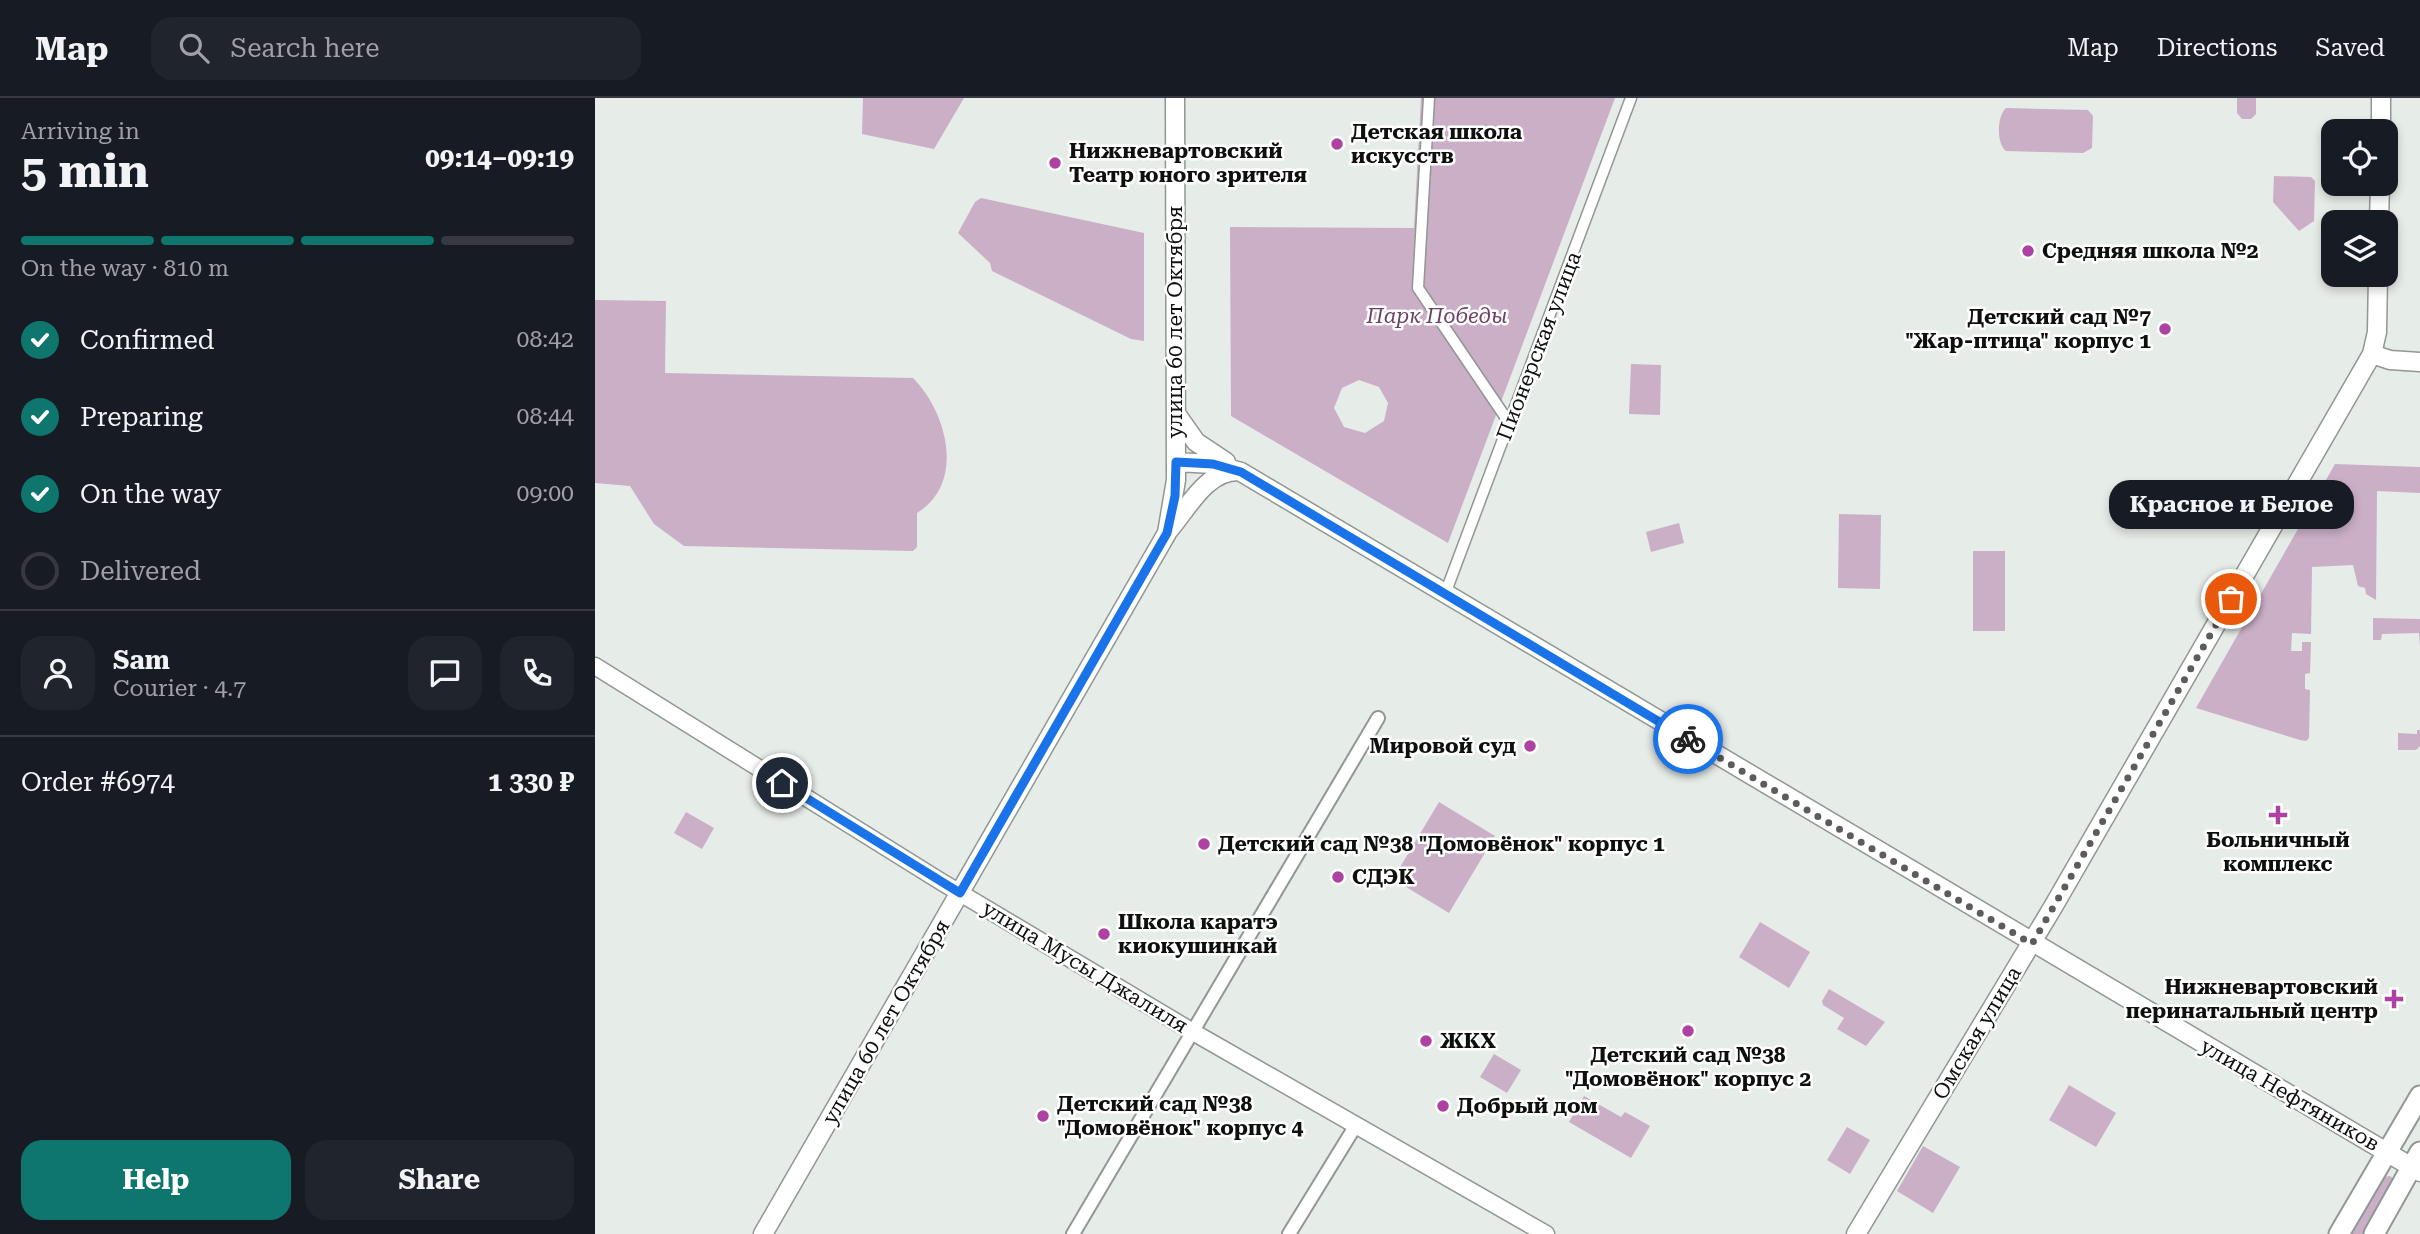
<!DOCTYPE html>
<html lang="en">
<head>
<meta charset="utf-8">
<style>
  :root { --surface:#171b24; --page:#20242c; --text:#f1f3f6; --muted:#9ea1a6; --line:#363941; --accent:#0f766e }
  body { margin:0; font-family:"Roboto Serif",serif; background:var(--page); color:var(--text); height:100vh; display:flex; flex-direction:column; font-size:26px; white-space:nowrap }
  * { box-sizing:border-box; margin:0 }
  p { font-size:23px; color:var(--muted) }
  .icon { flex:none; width:38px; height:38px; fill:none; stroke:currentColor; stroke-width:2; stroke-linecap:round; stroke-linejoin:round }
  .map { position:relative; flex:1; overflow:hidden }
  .drawer { display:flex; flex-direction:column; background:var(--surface); width:595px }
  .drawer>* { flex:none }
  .buttons { position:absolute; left:1726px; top:21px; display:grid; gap:14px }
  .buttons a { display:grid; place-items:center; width:77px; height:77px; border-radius:14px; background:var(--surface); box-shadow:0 4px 10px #0003; font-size:35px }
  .pin { position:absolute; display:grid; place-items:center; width:60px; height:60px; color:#fff; margin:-30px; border:4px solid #fff; border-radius:50%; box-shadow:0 2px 7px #0007 }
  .courier { position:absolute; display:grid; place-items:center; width:70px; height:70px; margin:-35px; border:5px solid #1a73e8; border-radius:50%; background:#fff; color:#222; box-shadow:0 2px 9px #0007 }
  .bubble { position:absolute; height:49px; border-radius:21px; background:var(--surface); box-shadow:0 4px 10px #0003; font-size:23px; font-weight:700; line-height:49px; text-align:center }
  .overview em { font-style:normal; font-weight:700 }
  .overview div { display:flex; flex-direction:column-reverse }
  .overview { display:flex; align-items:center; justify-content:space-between; height:119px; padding:0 21px }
  h1 { font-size:46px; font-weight:700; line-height:52px }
  .bar { display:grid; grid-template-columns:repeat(4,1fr); gap:10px 7px; align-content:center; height:84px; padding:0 21px }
  .bar i { height:9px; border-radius:5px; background:var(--line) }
  .bar .active { background:var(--accent) }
  .bar p { grid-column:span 4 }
  .line { display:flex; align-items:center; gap:18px; padding:0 21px; border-top:2px solid var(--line) }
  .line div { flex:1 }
  .round { display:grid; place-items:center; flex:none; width:74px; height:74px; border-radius:21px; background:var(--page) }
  ol { padding:0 21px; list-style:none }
  li { display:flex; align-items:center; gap:21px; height:77px }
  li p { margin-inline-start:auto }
  li .icon { padding:7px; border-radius:50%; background:var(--accent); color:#fff; stroke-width:4 }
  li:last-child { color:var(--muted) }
  li i { width:38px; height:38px; border:4px solid var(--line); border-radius:50% }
  .action { display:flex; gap:14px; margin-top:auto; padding:14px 21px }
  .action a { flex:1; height:80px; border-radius:21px; background:var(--accent); color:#fff; font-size:28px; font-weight:700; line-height:80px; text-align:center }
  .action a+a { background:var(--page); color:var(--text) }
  header { display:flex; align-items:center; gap:42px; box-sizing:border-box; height:98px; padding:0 35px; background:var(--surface); border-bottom:2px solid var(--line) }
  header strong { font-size:33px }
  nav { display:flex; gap:38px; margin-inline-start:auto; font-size:24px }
  .search { width:490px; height:63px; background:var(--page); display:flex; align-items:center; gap:18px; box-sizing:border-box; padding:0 24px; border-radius:21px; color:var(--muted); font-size:26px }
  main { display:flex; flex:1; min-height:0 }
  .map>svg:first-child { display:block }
  .green { fill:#cbafc6; fill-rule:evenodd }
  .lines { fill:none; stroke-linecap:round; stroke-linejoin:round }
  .pedestrian-casing { stroke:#919793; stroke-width:13 }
  .minor-casing { stroke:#919793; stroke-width:16 }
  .tertiary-casing { stroke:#919793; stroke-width:19 }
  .secondary-casing { stroke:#919793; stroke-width:21 }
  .primary-casing { stroke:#919793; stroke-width:23 }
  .pedestrian { stroke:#fff; stroke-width:10 }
  .minor { stroke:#fff; stroke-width:12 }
  .tertiary { stroke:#fff; stroke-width:16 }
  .secondary { stroke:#fff; stroke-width:18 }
  .primary { stroke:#fff; stroke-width:19 }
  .done { stroke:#5a5d5a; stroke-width:7; stroke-dasharray:0 12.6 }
  .route { stroke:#1a73e8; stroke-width:9 }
  .poi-dot { fill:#ad42a3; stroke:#fff; stroke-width:2.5 }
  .labels { text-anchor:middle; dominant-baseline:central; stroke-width:5; stroke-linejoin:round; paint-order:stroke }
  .poi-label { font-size:21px; font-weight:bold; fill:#0e100e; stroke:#fff; text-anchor:start }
  .park-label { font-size:21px; font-style:italic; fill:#6d4168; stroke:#fff }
  .street-label { font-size:21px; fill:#0e100e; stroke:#fff }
</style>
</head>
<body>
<header>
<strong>Map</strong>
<div class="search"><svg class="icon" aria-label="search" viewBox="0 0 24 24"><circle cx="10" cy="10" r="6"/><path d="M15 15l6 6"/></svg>Search here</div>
<nav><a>Map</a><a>Directions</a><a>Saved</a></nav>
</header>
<main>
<section class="drawer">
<div class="overview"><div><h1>5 min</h1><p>Arriving in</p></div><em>09:14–09:19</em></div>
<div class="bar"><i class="active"></i><i class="active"></i><i class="active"></i><i></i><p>On the way · 810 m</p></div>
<ol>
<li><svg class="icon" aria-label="check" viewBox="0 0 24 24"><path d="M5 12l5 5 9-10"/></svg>Confirmed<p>08:42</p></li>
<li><svg class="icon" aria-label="check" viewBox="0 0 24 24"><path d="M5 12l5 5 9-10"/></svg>Preparing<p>08:44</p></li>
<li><svg class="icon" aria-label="check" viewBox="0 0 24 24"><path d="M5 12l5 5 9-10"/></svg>On the way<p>09:00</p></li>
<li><i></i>Delivered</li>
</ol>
<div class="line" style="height:126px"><a class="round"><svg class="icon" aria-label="person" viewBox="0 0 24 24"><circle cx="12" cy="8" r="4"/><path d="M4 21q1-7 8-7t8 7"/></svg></a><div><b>Sam</b><p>Courier · 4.7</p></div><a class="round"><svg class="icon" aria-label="chat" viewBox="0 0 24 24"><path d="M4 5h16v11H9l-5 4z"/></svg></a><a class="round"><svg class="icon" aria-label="phone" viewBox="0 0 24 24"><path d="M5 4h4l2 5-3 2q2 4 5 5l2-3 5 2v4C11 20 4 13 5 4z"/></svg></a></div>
<div class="line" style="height:91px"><div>Order #6974</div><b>1 330 ₽</b></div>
<div class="action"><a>Help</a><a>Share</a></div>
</section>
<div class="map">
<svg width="1825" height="1136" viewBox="0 0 1825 1136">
  <rect width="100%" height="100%" fill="#e6ece7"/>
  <!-- green -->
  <path class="green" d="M 268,0 L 369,0 L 339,51 L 267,36 Z
    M 826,0 L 1020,0 L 853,445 L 636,318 L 635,129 L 819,130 ZM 764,282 L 784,289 L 793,305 L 789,323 L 770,335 L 749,329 L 739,310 L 747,290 Z
    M 1642,0 L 1661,0 L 1661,16 L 1656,21 L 1647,21 L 1642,15 Z
    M 1411,10 L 1493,12 L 1498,18 L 1497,50 L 1488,55 L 1411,53 C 1401,45 1402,18 1411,10 Z
    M 1679,78 L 1716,79 L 1720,83 L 1719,123 L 1704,133 L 1678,104 Z
    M 386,100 L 549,135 L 549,243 L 536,241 L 397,173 L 395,165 L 363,135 L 380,104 Z
    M 0,202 L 71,203 L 70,275 L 318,280 C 352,314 371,385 322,415 L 322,449 L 318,453 L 89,448 L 59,426 L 35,388 L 0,385 Z
    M 1036,266 L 1066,267 L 1065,317 L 1034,316 Z
    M 1740,366 L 1825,369 L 1825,395 L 1782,393 L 1781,502 L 1771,496 L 1770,490 L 1763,488 L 1758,467 L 1717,469 L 1716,536 L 1697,535 L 1696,553 L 1707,553 L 1707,544 L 1716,544 L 1715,575 L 1710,576 L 1710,591 L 1715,592 L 1714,640 L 1711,643 L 1705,642 L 1601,610 Z
    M 1244,416 L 1286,417 L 1285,491 L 1243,490 Z
    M 1084,425 L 1089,445 L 1056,454 L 1051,434 Z
    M 1378,453 L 1410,453 L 1410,533 L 1378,533 Z
    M 1778,520 L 1825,521 L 1825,549 L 1824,535 L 1787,536 L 1786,542 L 1778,542 Z
    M 1822,632 L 1825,632 L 1825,648 L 1821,652 L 1803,652 L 1803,635 L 1822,636 Z
    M 844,704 L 900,738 L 854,815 L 798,781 Z
    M 91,714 L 119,730 L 107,751 L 79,735 Z
    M 1165,824 L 1215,854 L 1194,890 L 1144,859 Z
    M 1234,891 L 1290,924 L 1271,948 L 1242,931 L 1249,920 L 1228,907 L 1227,903 Z
    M 899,956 L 926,972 L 912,995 L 885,979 Z
    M 1474,987 L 1521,1015 L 1501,1049 L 1454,1022 Z
    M 989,998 L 1026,1019 L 1030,1014 L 1055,1028 L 1036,1060 L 974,1024 Z
    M 1252,1029 L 1275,1042 L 1255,1076 L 1232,1062 Z
    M 1328,1048 L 1365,1069 L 1338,1115 L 1302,1093 Z
    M 1795,1078 L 1800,1082 L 1772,1136 L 1757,1136 L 1789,1079 Z"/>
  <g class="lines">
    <!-- pedestrian casing -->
    <g class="pedestrian-casing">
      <path id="pedestrian" d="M 834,0 L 823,190 L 915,326
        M 850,496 L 1036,0"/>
    </g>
    <!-- minor casing -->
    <g class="minor-casing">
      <path id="minor" d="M 478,1136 L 783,620
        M 694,1136 L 761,1027"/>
    </g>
    <!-- tertiary casing -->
    <g class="tertiary-casing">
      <path id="tertiary" d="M 0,568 L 345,783 L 598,934 L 951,1136"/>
    </g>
    <!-- secondary casing -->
    <g class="secondary-casing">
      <path id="secondary" d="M 1786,33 L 1786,0
        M 1784,124 L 1785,86
        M 1777,256 L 1795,262 L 1825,264
        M 582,317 L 601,344 L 631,364
        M 581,364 L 618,366 L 646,374 L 1825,1074
        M 574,432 C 593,410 611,373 643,373
        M 168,1136 L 572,435 L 581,382 L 580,0
        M 1261,1136 L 1458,809 L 1777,256 L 1782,234 L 1783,177"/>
    </g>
    <!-- primary casing -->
    <g class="primary-casing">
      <path id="primary" d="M 1744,1136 L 1825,998
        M 1779,1136 L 1825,1054"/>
    </g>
    <!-- pedestrian -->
    <use href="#pedestrian" class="pedestrian"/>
    <!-- minor -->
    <use href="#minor" class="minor"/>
    <!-- tertiary -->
    <use href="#tertiary" class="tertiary"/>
    <!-- secondary -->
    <use href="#secondary" class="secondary"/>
    <!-- primary -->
    <use href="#primary" class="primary"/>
  </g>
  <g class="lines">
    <!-- done -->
    <path class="done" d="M 1093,641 L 1437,846 L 1636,501"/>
    <!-- route -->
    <path class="route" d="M 187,685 L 365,795 L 572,435 L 580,398 L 581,364 L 618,366 L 646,374 L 1093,641"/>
  </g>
  <!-- markers -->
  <g class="poi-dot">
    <circle cx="742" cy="46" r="7"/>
    <circle cx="460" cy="65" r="7"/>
    <circle cx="1433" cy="153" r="7"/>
    <circle cx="1570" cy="231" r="7"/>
    <circle cx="935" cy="648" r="7"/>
    <path d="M1679.5 706.5h7v7h7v7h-7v7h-7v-7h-7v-7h7z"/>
    <circle cx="609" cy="746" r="7"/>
    <circle cx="743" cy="779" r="7"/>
    <circle cx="509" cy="836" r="7"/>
    <path d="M1795.5 890.5h7v7h7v7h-7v7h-7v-7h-7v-7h7z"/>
    <circle cx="1093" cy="933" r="7"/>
    <circle cx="831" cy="943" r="7"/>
    <circle cx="848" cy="1008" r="7"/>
    <circle cx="448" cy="1018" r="7"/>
  </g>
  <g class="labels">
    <!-- poi labels -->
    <g class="poi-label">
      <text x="756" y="34">Детская школа<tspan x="756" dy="24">искусств</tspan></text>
      <text x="474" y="53">Нижневартовский<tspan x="474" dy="24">Театр юного зрителя</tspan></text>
      <text x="1447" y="153">Средняя школа №2</text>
      <text x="1556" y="219" text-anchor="end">Детский сад №7<tspan x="1556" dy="24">"Жар-птица" корпус 1</tspan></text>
      <text x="921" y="648" text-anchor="end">Мировой суд</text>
      <text x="1683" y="742" text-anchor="middle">Больничный<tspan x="1683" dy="24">комплекс</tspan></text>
      <text x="623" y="746">Детский сад №38 "Домовёнок" корпус 1</text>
      <text x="757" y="779">СДЭК</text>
      <text x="523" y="824">Школа каратэ<tspan x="523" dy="24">киокушинкай</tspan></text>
      <text x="1783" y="889" text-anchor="end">Нижневартовский<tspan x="1783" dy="24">перинатальный центр</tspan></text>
      <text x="845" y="943">ЖКХ</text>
      <text x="1093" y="957" text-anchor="middle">Детский сад №38<tspan x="1093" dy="24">"Домовёнок" корпус 2</tspan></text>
      <text x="462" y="1006">Детский сад №38<tspan x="462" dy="24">"Домовёнок" корпус 4</tspan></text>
      <text x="862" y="1008">Добрый дом</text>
    </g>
    <!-- park labels -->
    <g class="park-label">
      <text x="842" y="218">Парк Победы</text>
    </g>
    <!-- street labels -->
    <g class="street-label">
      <text transform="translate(580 224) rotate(-90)">улица 60 лет Октября</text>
      <text transform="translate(944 248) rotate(-69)">Пионерская улица</text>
      <text transform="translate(490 869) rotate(31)">улица Мусы Джалиля</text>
      <text transform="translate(291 924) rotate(-60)">улица 60 лет Октября</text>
      <text transform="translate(1382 935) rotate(-59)">Омская улица</text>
      <text transform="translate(1695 997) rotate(30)">улица Нефтяников</text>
    </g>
  </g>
</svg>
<div class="buttons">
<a><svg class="icon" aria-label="locate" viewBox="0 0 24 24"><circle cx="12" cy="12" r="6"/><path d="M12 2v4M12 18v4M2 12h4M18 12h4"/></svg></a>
<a><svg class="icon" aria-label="layers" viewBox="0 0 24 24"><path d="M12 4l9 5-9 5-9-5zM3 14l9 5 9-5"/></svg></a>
</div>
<div class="pin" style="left:1636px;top:501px;background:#ea580c"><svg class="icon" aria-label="bag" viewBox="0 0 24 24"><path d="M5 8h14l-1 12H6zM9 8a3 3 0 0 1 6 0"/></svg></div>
<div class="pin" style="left:187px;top:685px;background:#1f2937"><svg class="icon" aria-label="home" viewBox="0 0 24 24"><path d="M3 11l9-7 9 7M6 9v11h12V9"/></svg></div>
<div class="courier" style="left:1093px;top:641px"><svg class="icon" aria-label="bike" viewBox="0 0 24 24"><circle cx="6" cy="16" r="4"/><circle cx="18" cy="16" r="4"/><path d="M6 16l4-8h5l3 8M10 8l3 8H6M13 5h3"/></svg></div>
<div class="bubble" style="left:1514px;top:382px;width:245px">Красное и Белое</div>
</div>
</main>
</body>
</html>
